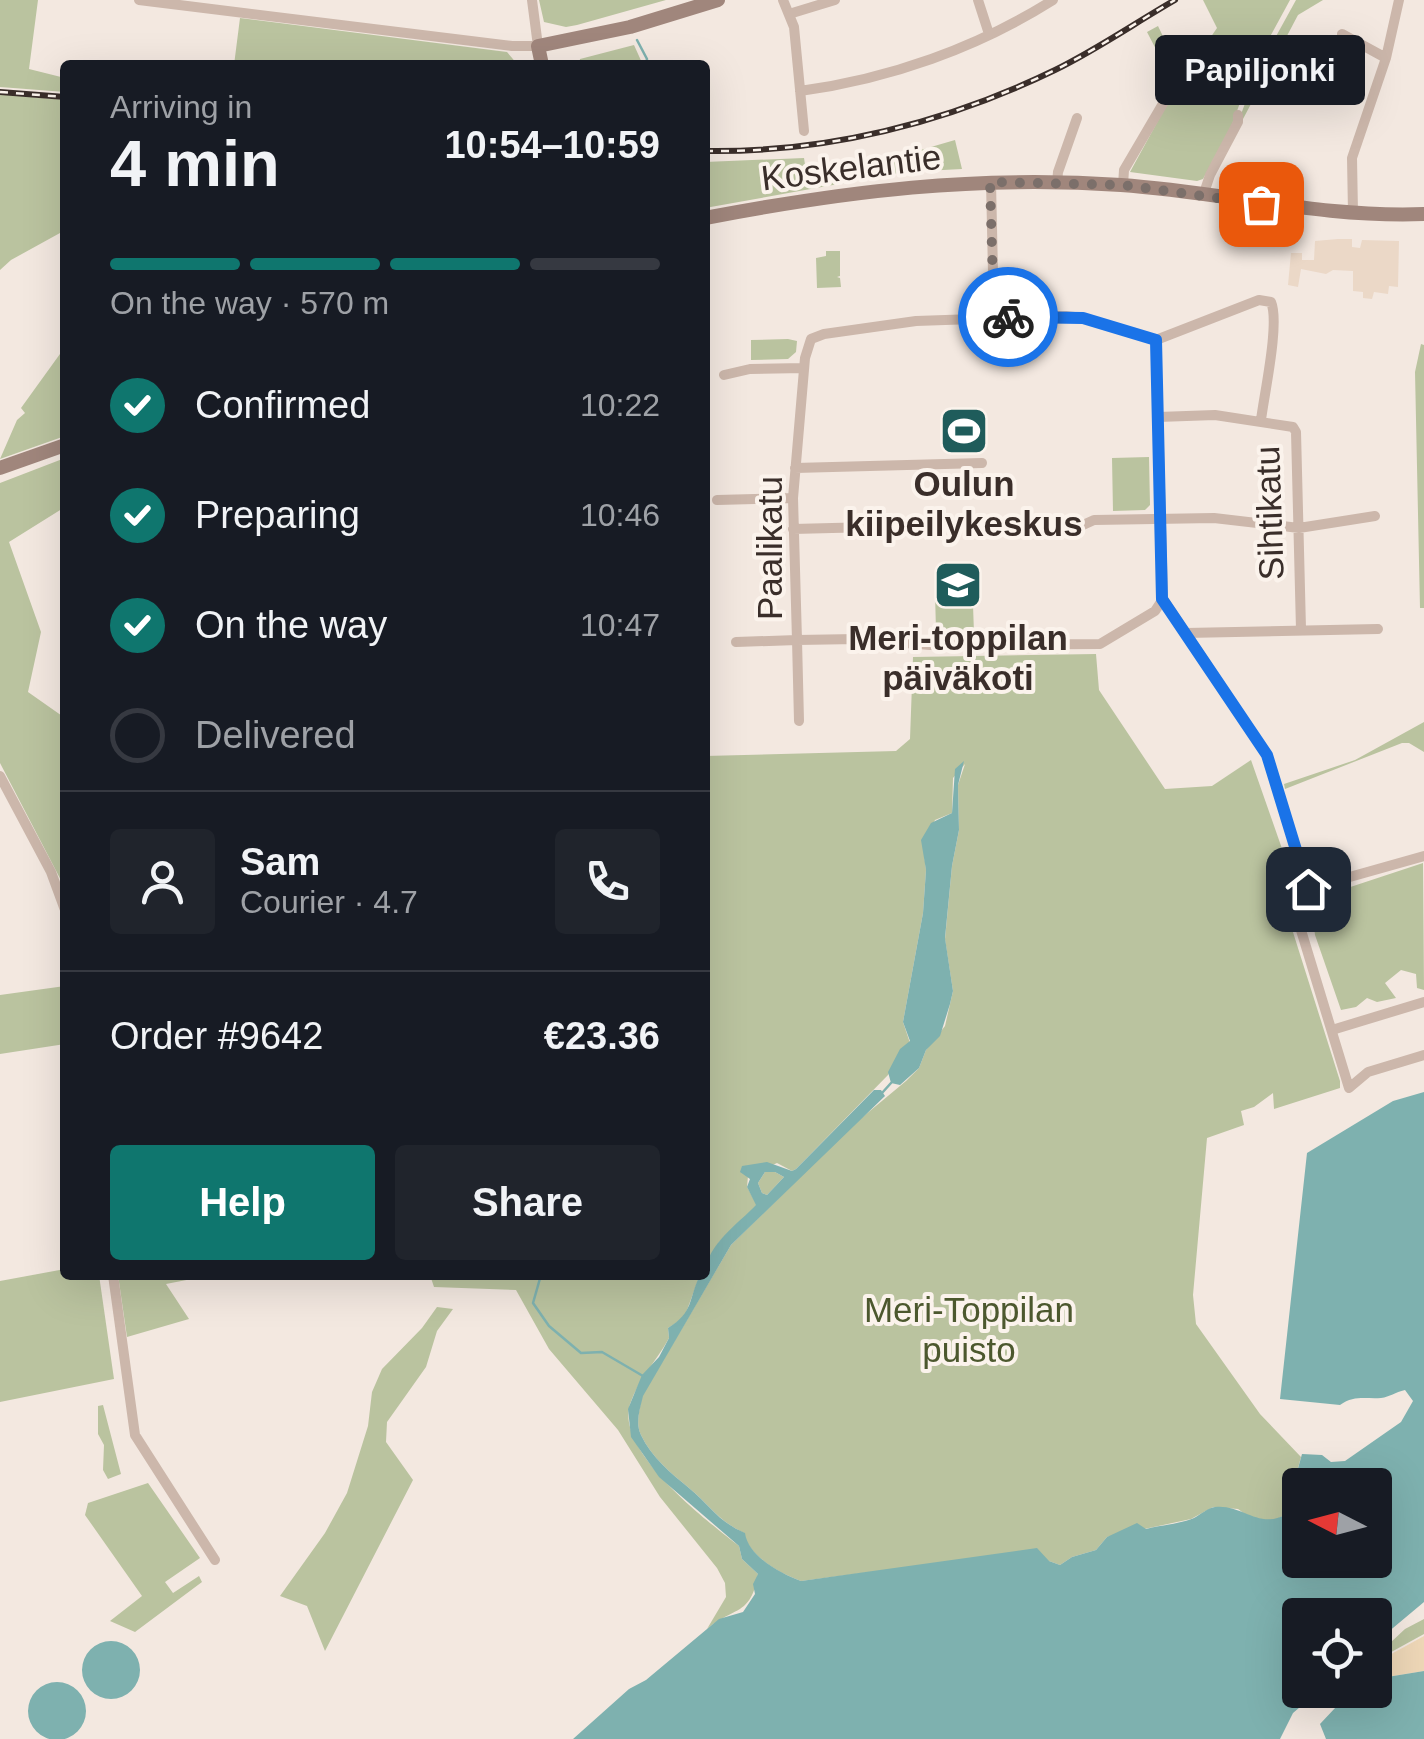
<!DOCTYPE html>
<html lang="en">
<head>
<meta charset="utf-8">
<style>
  :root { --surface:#171b24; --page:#20242c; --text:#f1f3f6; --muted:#9ea1a6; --line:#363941; --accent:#0f766e }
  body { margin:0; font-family:Helvetica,sans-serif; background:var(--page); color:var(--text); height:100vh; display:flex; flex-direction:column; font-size:38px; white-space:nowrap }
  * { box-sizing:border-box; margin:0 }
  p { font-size:32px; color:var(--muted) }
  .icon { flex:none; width:55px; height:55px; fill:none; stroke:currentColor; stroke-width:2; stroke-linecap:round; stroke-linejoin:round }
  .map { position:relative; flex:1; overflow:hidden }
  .drawer { position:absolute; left:60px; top:60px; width:650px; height:1220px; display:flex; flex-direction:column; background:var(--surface); border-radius:10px; box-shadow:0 10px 40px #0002 }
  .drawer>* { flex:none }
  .needle { width:65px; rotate:276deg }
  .tools { position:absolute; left:1282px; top:1468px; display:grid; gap:20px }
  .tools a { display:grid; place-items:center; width:110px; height:110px; border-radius:10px; background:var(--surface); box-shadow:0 10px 40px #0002; font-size:50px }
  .pin { position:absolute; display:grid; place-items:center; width:85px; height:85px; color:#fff; margin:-42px; border-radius:20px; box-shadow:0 5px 15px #0006 }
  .courier { position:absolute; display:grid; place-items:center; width:100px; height:100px; margin:-50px; border:8px solid #1a73e8; border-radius:50%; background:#fff; color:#222; box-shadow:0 2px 12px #0007 }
  .bubble { position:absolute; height:70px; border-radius:10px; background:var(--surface); box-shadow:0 10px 40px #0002; font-size:32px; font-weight:700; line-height:70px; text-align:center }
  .headline em { font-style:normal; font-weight:700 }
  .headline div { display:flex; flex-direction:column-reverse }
  .headline { display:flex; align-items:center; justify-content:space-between; height:170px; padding:0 50px }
  h1 { font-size:65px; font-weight:700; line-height:75px }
  .bar { display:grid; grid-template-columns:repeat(4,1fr); gap:15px 10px; align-content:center; height:120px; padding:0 50px }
  .bar i { height:12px; border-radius:8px; background:var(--line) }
  .bar .on { background:var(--accent) }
  .bar p { grid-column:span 4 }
  .line { display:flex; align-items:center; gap:25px; padding:0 50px; border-top:2px solid var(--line) }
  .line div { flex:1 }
  .round { display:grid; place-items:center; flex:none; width:105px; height:105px; border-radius:10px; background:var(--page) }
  ol { padding:0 50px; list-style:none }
  li { display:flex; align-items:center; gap:30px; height:110px }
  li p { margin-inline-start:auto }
  li .icon { padding:10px; border-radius:50%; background:var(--accent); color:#fff; stroke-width:4 }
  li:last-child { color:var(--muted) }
  li i { width:55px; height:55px; border:5px solid var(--line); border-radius:50% }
  .action { display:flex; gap:20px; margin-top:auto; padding:20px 50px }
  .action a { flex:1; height:115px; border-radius:10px; background:var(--accent); color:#fff; font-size:40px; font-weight:700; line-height:115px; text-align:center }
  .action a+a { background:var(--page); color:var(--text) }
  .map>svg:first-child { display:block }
  .green { fill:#bac39f }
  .sand { fill:#eed7b7 }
  .plaza { fill:#ebd8c7 }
  .water { fill:#7eb1af; fill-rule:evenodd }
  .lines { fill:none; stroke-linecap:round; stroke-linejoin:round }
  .stream { stroke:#7eb1af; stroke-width:2.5 }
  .street { stroke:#ccb7ab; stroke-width:10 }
  .secondary { stroke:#a0867c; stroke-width:14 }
  .rail-casing { stroke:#3a2e2a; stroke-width:6 }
  .rail { stroke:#fbf3ec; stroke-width:2.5; stroke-dasharray:8; stroke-linecap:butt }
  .done { stroke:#7b6f6a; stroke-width:10; stroke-dasharray:0 18 }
  .route { stroke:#1a73e8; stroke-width:12 }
  .labels { text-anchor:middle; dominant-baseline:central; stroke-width:8; stroke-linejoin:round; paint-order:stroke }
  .street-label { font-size:35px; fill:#3a2e2a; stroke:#fbf3ec }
  .poi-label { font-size:35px; font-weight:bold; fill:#3a2e2a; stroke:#fbf3ec }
  .park-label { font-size:35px; fill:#4c582e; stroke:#fbf3ec }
</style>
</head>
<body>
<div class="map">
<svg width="1424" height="1739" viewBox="0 0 1424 1739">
  <rect width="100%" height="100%" fill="#f3e8e0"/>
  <!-- green -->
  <path class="green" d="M 0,0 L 38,0 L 29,69 L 65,78 L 65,92 L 0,87 Z
    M 539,0 L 666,0 L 577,25 L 566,27 L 544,22 Z
    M 1203,0 L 1290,0 L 1253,68 L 1231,127 L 1203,179 L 1197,181 L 1130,172 L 1183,75 L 1179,59 L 1206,44 L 1217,28 Z
    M 1296,0 L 1323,0 L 1298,15 L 1243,119 L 1240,117 L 1257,71 Z
    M 240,18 L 507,52 L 518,65 L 234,65 Z
    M 1158,26 L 1171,53 L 1161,59 L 1147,32 Z
    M 634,45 L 643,65 L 579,65 L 580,59 Z
    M 0,94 L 65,100 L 65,241 L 60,233 L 11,260 L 0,270 Z
    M 955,140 L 962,169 L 905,172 L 705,208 L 705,162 L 804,158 L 806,171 L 814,171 L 900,156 Z
    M 826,251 L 840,251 L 840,276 L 837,277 L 840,278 L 841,287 L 817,288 L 816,258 L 826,256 Z
    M 788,339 L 797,341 L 796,352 L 788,359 L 751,360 L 751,340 Z
    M 1421,344 L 1424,345 L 1424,608 L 1420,608 L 1415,372 Z
    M 65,347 L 65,436 L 0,459 L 17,420 L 25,413 L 21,408 Z
    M 1149,457 L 1150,505 L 1145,510 L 1113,511 L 1112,458 Z
    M 65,458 L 65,507 L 9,542 L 41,632 L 28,692 L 65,718 L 65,888 L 0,763 L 0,483 Z
    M 935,593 L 957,593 L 957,606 L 973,605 L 974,633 L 936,631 Z
    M 1096,654 L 1099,690 L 1165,789 L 1212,786 L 1251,760 L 1287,863 L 1275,868 L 1274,872 L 1340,1081 L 1340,1088 L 1274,1109 L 1273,1093 L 1254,1107 L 1241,1111 L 1244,1125 L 1207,1138 L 1193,1295 L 1196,1324 L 1260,1414 L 1301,1457 L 1285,1515 L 1273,1521 L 1252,1519 L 1238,1509 L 1213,1507 L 1191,1519 L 1107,1537 L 1096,1550 L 1072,1557 L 1060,1565 L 1049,1561 L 972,1559 L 801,1581 C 781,1574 748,1556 744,1533 C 717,1520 710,1505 689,1488 C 672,1474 651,1457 641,1435 C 635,1423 640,1409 642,1396 L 731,1245 L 853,1125 L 906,1081 L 919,1068 L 926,1050 L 945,1026 L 953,991 L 945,939 L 952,866 L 959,830 L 958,785 L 965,764 L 953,778 L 952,813 L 935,820 L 923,845 L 926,870 L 923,913 L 903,1022 L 910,1043 L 888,1075 L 796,1169 L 792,1171 L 777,1163 L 748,1176 L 747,1187 L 757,1205 L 719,1242 L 705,1266 L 705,756 L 896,751 L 910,739 L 913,657 Z
    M 1424,722 L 1424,752 L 1409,743 L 1402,743 L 1285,789 L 1284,784 L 1355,760 Z
    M 1423,863 L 1424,990 L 1417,988 L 1416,974 L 1401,970 L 1385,983 L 1396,998 L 1377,1002 L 1367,998 L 1356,1007 L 1341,1010 L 1315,935 L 1311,900 Z
    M 65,986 L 65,1044 L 0,1054 L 0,995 Z
    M 765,1172 L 775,1172 L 784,1177 L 767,1195 L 762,1193 L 758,1183 Z
    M 65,1269 L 65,1275 L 99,1275 L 114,1379 L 0,1402 L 0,1281 Z
    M 118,1275 L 212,1275 L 166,1284 L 189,1319 L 127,1337 Z
    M 430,1275 L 700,1275 L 684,1318 L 668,1328 L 669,1338 C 656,1362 639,1378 630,1404 C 615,1451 706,1520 739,1546 L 742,1559 L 758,1574 C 751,1616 735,1606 707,1629 L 726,1597 L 725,1583 L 717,1568 L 660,1497 L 618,1430 L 549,1349 L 516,1290 L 434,1287 Z
    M 437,1307 L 453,1309 L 437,1331 L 426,1367 L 387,1422 L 386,1442 L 413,1480 L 325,1651 L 307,1606 L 280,1596 L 325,1533 L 347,1493 L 368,1426 L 372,1392 L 382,1369 L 422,1328 Z
    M 103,1405 L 121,1474 L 108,1479 L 103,1470 L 104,1445 L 98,1434 L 98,1406 Z
    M 148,1483 L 200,1558 L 165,1582 L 173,1593 L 199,1576 L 202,1582 L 135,1632 L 110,1621 L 142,1596 L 85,1515 L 88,1503 Z
    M 1424,1619 L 1424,1634 L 1384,1656 L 1375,1657 L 1405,1629 Z"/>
  <!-- sand -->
  <path class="sand" d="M 1424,1636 L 1424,1671 L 1375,1679 L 1375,1663 Z"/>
  <!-- plaza -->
  <path class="plaza" d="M 1338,239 L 1352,239 L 1352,247 L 1360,248 L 1362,240 L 1399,241 L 1398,287 L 1389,286 L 1388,294 L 1374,292 L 1372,299 L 1363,298 L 1363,292 L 1353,291 L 1353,271 L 1333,270 L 1326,274 L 1301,269 L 1298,287 L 1288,285 L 1291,253 L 1302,253 L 1302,260 L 1314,260 L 1315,241 Z"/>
  <!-- water -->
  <path class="water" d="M 964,761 L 958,785 L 959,830 L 952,866 L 945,938 L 953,991 L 950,1004 L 940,1036 L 926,1050 L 919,1068 L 900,1085 L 891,1083 L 888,1072 L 900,1049 L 910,1041 L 903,1022 L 923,913 L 926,870 L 921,840 L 931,823 L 952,813 L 955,769 Z
    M 874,1090 L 881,1090 L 885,1096 L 731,1245 L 643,1396 C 640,1409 635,1423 641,1435 C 651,1457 672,1474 689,1488 C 710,1505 717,1521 745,1533 C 748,1556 781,1574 801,1581 L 1037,1548 L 1049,1561 L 1060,1565 L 1072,1557 L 1096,1550 L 1107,1537 L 1137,1523 L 1146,1529 C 1161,1525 1180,1524 1194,1518 C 1201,1514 1208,1508 1215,1507 C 1242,1504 1258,1529 1285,1515 L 1302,1454 L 1322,1455 L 1331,1462 L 1345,1461 L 1401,1422 L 1413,1401 L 1405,1390 C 1395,1392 1390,1397 1381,1398 C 1365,1399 1354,1395 1340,1405 L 1280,1399 L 1307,1153 L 1393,1101 L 1424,1092 L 1424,1602 L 1375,1643 L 1375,1615 L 1300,1615 L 1300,1690 L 1320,1690 L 1293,1713 L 1280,1739 L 573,1739 L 629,1689 L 646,1680 L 719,1619 L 743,1612 L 755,1594 L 753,1584 L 758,1574 L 742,1559 L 739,1546 L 659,1477 L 631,1437 L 628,1409 L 642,1375 L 659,1357 L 669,1338 L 668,1328 C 694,1312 688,1300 700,1275 L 705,1275 C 705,1246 738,1224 756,1205 L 747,1187 L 750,1179 L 740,1172 L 742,1166 L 767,1162 L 792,1171 L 796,1169 ZM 765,1172 L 775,1172 L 784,1177 L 767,1195 L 762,1193 L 758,1183 ZM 1300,1485 L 1375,1485 L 1375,1560 L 1300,1560 Z
    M82 1670a29 29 0 1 1 58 0a29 29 0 1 1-58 0Z
    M 1424,1671 L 1424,1739 L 1326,1739 L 1320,1724 L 1352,1690 L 1375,1690 L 1375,1679 Z
    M28 1711a29 29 0 1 1 58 0a29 29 0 1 1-58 0Z"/>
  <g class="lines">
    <!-- stream -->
    <path class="stream" d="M 637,40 L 647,59 L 646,65
      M 882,1093 L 891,1083
      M 541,1275 L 533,1303 L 549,1326 L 581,1353 L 602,1352 L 643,1376"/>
    <!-- street -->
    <path class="street" d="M 139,0 L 512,46 L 538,46 L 532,0
      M 783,0 L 794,27 L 804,131
      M 978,0 L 989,34
      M 789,14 L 835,0
      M 1342,34 L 1386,58
      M 800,91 C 889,79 977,48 1053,0
      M 991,182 L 994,318
      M 1057,183 L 1058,172 L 1077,118
      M 1123,185 L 1124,170 L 1178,78
      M 1203,196 L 1210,175 L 1238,122 L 1238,115
      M 1353,213 L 1352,158 L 1386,58 L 1399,0
      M 1066,316 L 1083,318 L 1156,340 L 1163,599 L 1155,611 L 1100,644 L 930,645 L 857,639 L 797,640 L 793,498 L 805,358 L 811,339 L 824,334 L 916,321 Z
      M 1156,340 L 1259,300 L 1271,302 C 1280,323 1264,395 1261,420
      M 724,375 L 750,369 L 804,368
      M 1158,417 L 1215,415 L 1293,427 L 1296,432 L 1301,629
      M 795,468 L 982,463
      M 717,500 L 793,498
      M 1083,525 L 1094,520 L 1214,518 L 1299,528 L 1375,516
      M 793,529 L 911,526
      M 1163,599 L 1267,755 L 1308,889
      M 1186,633 L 1378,629
      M 736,642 L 797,640 L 799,721
      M 0,776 L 51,872 L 65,910
      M 1424,856 L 1300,891 L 1297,917 L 1349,1088 L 1368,1072 L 1424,1055
      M 1332,1030 L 1424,1002
      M 113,1275 L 135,1435 L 215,1560"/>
    <!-- secondary -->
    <path class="secondary" d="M 542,65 L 538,46 L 630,27 L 718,0
      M 705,218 C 847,191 976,175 1121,185 C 1223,192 1321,218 1424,214
      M 0,468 L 65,445"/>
    <!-- rail casing -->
    <g class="rail-casing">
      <path id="rail" d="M 0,92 L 65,97
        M 705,151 C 826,153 946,123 1055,70 C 1096,50 1135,23 1175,0"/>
    </g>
    <!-- rail -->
    <use href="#rail" class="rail"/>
  </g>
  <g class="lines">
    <!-- done -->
    <path class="done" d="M 1008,317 L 994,318 L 990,182 L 1123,185 L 1261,204"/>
    <!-- route -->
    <path class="route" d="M 1008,317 L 1083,318 L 1156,340 L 1162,599 L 1267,755 L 1308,889"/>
  </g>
  <!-- icons -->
  <defs>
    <g id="stadium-square" transform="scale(2.5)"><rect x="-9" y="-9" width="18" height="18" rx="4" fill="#1f5c5b" stroke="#fbf3ec"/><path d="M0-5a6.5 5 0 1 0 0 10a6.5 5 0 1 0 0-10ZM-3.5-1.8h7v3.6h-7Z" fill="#fff"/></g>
    <g id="school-square" transform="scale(2.5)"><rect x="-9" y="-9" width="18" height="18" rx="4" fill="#1f5c5b" stroke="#fbf3ec"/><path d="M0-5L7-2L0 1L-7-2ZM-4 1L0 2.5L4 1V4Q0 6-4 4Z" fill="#fff"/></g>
  </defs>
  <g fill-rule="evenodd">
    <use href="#stadium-square" x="964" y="431"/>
    <use href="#school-square" x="958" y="585"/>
  </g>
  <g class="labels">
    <!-- street labels -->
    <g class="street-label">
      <text transform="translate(851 167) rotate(-7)">Koskelantie</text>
      <text transform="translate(1269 513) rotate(-92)">Sihtikatu</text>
      <text transform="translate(769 548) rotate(-90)">Paalikatu</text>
    </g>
    <!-- poi labels -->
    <g class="poi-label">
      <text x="964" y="483">Oulun<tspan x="964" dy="40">kiipeilykeskus</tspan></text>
      <text x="958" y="637">Meri-toppilan<tspan x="958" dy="40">päiväkoti</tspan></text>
    </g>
    <!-- park labels -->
    <g class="park-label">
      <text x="969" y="1309">Meri-Toppilan<tspan x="969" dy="40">puisto</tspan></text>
    </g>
  </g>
</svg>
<div class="tools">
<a><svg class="needle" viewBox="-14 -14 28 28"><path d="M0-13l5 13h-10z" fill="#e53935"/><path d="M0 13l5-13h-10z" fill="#9ea1a6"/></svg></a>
<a><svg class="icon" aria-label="locate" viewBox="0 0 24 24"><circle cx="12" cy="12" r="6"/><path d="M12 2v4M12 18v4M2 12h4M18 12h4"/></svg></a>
</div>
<div class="pin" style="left:1261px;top:204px;background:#ea580c"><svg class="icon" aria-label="bag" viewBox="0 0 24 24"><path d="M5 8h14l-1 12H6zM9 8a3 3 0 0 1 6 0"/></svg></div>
<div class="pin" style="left:1308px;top:889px;background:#1f2937"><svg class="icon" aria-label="home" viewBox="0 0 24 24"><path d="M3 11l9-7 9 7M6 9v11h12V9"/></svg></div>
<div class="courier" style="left:1008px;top:317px"><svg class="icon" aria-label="bike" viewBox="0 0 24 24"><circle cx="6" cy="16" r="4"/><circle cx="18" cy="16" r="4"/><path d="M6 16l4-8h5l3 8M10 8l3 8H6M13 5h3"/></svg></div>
<div class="bubble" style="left:1155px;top:35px;width:210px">Papiljonki</div>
<section class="drawer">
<div class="headline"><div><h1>4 min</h1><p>Arriving in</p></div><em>10:54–10:59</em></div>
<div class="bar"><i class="on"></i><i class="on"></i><i class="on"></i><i></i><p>On the way · 570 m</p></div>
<ol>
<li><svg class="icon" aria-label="check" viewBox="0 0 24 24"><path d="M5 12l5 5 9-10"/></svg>Confirmed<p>10:22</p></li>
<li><svg class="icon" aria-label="check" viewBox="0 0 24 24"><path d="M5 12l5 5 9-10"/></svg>Preparing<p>10:46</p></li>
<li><svg class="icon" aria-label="check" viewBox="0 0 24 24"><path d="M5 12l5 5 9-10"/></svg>On the way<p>10:47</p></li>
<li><i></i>Delivered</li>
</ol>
<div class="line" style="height:180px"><a class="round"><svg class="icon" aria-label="person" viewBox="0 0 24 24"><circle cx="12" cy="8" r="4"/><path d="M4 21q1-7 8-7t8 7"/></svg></a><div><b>Sam</b><p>Courier · 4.7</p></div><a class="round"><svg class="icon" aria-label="phone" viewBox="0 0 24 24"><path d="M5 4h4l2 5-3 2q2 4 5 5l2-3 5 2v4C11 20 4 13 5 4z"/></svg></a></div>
<div class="line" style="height:130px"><div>Order #9642</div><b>€23.36</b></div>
<div class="action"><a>Help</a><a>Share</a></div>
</section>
</div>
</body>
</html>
